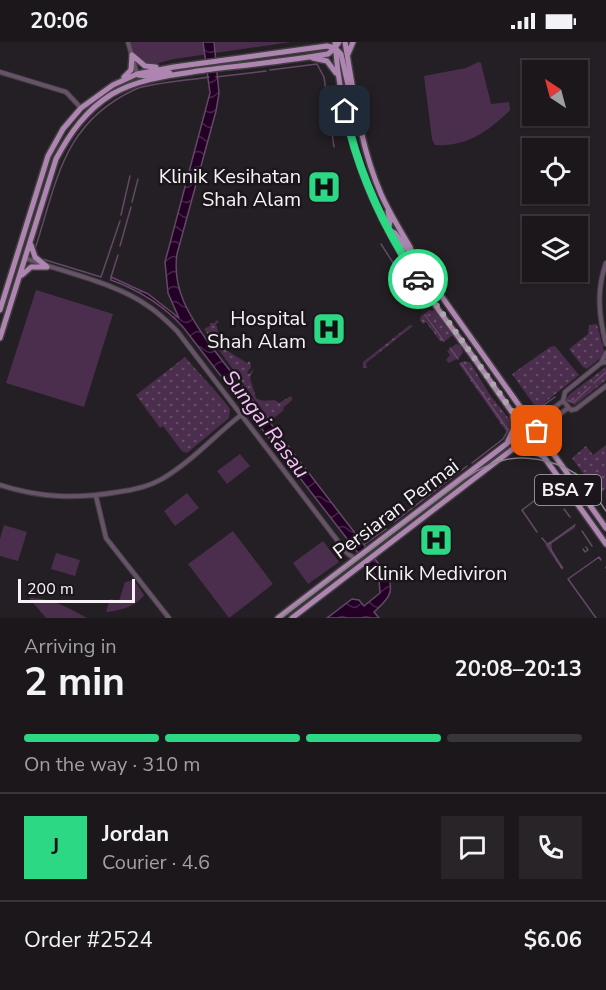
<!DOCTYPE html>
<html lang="en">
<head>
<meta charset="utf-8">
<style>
  :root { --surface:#1b171b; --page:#282428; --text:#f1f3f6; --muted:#a09fa3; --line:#39363a; --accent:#2cd884 }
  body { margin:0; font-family:"Nunito Sans",sans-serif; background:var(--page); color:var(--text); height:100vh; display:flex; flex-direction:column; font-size:22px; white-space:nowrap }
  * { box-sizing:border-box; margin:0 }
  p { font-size:20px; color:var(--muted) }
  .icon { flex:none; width:33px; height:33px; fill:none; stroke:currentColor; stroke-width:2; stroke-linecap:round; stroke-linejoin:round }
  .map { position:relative; height:576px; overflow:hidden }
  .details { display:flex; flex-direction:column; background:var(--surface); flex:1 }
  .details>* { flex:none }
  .needle { width:39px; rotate:324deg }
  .fabs { position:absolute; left:522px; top:18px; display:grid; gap:12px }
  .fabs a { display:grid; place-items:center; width:66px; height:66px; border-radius:0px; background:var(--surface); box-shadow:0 2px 4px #0004,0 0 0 2px var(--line); font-size:30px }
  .scale { position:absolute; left:18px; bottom:15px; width:117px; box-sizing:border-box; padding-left:6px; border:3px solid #f6f2f6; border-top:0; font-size:16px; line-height:21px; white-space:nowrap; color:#f6f2f6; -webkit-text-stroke:4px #1b161b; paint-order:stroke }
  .pin { position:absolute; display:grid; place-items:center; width:51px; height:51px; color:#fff; margin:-26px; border-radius:12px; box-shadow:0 3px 9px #0006 }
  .courier { position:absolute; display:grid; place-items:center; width:60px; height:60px; margin:-30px; border:4px solid #2cd884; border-radius:50%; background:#fff; color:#222; box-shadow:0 2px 8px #0007 }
  .head em { font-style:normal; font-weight:700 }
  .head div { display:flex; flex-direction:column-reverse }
  .head { display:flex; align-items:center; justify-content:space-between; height:102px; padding:0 24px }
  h1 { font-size:39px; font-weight:700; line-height:45px }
  .bar { display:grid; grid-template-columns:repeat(4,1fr); gap:9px 6px; align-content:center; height:72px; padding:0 24px }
  .bar i { height:8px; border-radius:4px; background:var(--line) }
  .bar .current { background:var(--accent) }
  .bar p { grid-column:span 4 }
  .line { display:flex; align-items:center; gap:15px; padding:0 24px; border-top:2px solid var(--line) }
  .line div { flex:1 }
  .round { display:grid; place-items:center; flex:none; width:63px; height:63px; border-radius:0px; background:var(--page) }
  .status { display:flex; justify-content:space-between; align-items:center; height:42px; padding:0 30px; background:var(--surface); direction:ltr }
  .status svg { height:16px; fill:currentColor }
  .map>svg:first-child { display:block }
  .grass { fill:url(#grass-dots) }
  .green { fill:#4b2e4d }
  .water { fill:url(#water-waves); stroke:#634965; stroke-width:1.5 }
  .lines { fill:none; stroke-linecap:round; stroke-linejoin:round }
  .stream { stroke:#634965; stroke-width:1.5 }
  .minor-casing { stroke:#413d41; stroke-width:6 }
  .major-casing { stroke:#413d41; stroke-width:8 }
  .minor { stroke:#675368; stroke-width:4 }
  .major { stroke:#ae85b0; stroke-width:5 }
  .tram { stroke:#898589; stroke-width:1.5 }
  .done { stroke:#aca8ac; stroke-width:6; stroke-dasharray:0 10.8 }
  .route { stroke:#2cd884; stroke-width:8 }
  .labels { text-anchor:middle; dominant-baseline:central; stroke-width:5; stroke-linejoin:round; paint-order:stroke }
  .shield { fill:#1b161b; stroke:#b4b0b4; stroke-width:1.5 }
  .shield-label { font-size:18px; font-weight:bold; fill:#f6f2f6 }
  .poi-label { font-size:20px; fill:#f6f2f6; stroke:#1b161b; text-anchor:end }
  .street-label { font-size:20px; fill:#f6f2f6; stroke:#1b161b }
  .water-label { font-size:21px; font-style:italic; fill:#f9c3fc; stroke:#1b161b }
</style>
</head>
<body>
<div class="status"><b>20:06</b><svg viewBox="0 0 49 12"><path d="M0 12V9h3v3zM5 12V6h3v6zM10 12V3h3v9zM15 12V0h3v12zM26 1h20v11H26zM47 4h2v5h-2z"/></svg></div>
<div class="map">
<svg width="606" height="576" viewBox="0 0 606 576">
  <defs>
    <pattern id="grass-dots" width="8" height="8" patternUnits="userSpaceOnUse" patternTransform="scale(1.5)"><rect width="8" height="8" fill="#4b2e4d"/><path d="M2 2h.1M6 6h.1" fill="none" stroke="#664d67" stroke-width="1.8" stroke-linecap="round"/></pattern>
    <pattern id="water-waves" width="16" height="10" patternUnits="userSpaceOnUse" patternTransform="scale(1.5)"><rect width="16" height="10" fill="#240027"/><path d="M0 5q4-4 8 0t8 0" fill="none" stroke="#442647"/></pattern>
  </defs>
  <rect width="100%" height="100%" fill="#241f24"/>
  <!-- grass -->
  <path class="grass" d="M 429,268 L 436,269 L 453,293 L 445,299 L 428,275 L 425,275 L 444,300 L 440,299 L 426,280 L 423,282 L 420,278 L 421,274 Z
    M 216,278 L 219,280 L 216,282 L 223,306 L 247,321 L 249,319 L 250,320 L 251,325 L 247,331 L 249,332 L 254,326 L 250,336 L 256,356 C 264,362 273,355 279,361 L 291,354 L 292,356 L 292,358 L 283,366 L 284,368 L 270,379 L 204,287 L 210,284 L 210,281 L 215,281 Z
    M 597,282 L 604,309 L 603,314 L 587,327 L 583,325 L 569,307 L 588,292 L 589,283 Z
    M 410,283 L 413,284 L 366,321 L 367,326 L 363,326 L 363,320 Z
    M 555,304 L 579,333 L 537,367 L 512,332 L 550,305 Z
    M 185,315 C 200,333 216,348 230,367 L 229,376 L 187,411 L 182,409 L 163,384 L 160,386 L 136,353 Z
    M 464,319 L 470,320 L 490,353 L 510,378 L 511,385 L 508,392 L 459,322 Z
    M 606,325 L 606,338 L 575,363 L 567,360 L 567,356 L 570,352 Z
    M 606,403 L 606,446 L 599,453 L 572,416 L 586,404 L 593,413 Z
    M 575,482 L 575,486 L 552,501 L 552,508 L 564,526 L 562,528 L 545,503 Z"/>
  <!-- green -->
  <path class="green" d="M 131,0 L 291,0 L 174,17 L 151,23 L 144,22 L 134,12 Z
    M 478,20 L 481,21 L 491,62 L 509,60 L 510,68 C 489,89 467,105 435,103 L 432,97 L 424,34 L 466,26 Z
    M 36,248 L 113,272 L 84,365 L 6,341 Z
    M 456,302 L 460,303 L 463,310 L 460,315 L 449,321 L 446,318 L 450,313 L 447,309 Z
    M 240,412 L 250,424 L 227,442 L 217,429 Z
    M 187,451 L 199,466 L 175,484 L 164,469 Z
    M 4,483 L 27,490 L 18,519 L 0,514 L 0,497 Z
    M 233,489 L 273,542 L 229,576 L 188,522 Z
    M 323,499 L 339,520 L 308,542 L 293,521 Z
    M 56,511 L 80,518 L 75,534 L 51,527 Z
    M 134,538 L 144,553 C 137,564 119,569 106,570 L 110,557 L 119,559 L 125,540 Z
    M 29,556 C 49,555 70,566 87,576 L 46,576 Z"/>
  <!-- water -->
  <path class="water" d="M 203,0 L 214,0 L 219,51 L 216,69 L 177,212 C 172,247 189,273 208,300 L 388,534 C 395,551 387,558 374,570 L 379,576 L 327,576 L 352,557 L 359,558 L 364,564 L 380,551 L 379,538 L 183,285 C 162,262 139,248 111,238 L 111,235 L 148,252 L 179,276 L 168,251 L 165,220 L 210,51 Z"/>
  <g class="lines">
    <!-- stream -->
    <path class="stream" d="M 270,28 L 317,22 L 324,35 L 334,105
      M 216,35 L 266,29
      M 132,160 L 138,137
      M 121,173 L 130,134
      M 381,202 L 422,266
      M 120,204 L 131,165
      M 35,207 C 57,139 63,80 136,47 C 151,41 191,38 209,35
      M 39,216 L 101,235 L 120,179
      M 111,235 L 118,213
      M 425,273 L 444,299
      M 450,306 L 458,317
      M 461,321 L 508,388 L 503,397 L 472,421
      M 594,341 L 606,330
      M 567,358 L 574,360 L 590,345
      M 538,367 L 555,355
      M 551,448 L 558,457
      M 564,467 L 570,475
      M 394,480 L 467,424
      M 582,489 L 592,504
      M 537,490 L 522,468 L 550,447
      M 542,496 L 547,502
      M 365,502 L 386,487
      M 583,507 L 585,510 L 588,508 L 586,505
      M 606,525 L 606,526
      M 562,526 L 548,503 L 575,483
      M 596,576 L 568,537 L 599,515 L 601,518"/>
    <!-- minor casing -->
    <g class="minor-casing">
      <path id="minor" d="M 128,0 L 137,32
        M 0,30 L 66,50 L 81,66
        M 25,216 C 62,230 117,241 148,264 C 159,271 168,280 177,289 L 347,511 L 355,517
        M 606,221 C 596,249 599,275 606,302
        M 601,321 L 606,311
        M 563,359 L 571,368 L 576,367 L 606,344
        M 532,382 L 563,359 L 565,350 L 601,321 L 606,320
        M 537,389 L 568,366
        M 0,443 C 40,456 77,457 118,450 C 134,448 148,445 162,437 C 191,420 214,394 241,373
        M 96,454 L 106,496 L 169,576"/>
    </g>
    <!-- major casing -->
    <g class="major-casing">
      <path id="major" d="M 335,0 C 340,70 359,138 394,199 C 417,241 446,278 474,316 C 517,378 562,440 606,502
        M 345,0 C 354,52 360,104 381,152 C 389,170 400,188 410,205 L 413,214 L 606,486
        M 348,12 L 353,0
        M 132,13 L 145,24 L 156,25
        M 313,16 L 327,19 L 336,31
        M 138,33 L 147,34 L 170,31
        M 124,35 L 131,28 L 132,13
        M 388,169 L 390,180 L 388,188
        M 388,188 L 395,191 L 407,207
        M 31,203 L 35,215 L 46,224
        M 22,233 L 31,225 L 47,225
        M 0,268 L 48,114 L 63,87 L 81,66 L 113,43 L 137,32 L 174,25 L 327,4 L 335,6 L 341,12 L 350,52
        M 0,296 L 56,117 C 70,91 86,68 112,52 C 140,36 173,33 205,28 C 246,23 287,19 328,12 L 335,6 L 339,0
        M 526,373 L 533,376 L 540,376
        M 508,399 L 514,386 L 513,374
        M 548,401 L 545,390 L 549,380
        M 515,407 L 526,406 L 543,414
        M 278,576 L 526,387
        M 292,576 L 531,393"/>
    </g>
    <!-- minor -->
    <use href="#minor" class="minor"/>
    <!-- major -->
    <use href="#major" class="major"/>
    <!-- tram -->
    <path class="tram" d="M 280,576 L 464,437 C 494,416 521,410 556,422 C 564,425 574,430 580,435 C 590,444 598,458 606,469"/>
  </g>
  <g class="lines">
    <!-- done -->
    <path class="done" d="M 418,237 L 530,394 L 537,389"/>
    <!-- route -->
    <path class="route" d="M 345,69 C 358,130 383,185 418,237"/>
  </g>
  <!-- icons -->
  <defs>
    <g id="hospital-square" transform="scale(1.725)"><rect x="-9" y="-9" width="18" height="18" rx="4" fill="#2cd884" stroke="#1b161b"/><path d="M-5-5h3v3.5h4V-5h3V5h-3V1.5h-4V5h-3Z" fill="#111"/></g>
  </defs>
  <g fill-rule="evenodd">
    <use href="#hospital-square" x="324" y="145"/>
    <use href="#hospital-square" x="329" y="287"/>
    <use href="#hospital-square" x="436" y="498"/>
  </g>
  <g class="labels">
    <!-- shield labels -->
    <rect class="shield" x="535" y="433" width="66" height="30" rx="4.5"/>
    <g class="shield-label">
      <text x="568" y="448">BSA 7</text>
    </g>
    <!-- poi labels -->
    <g class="poi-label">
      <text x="301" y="134">Klinik Kesihatan<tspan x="301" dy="23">Shah Alam</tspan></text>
      <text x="306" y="276">Hospital<tspan x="306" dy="23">Shah Alam</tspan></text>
      <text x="436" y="531" text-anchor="middle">Klinik Mediviron</text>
    </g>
    <!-- street labels -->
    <g class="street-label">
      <text transform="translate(396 467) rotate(-37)">Persiaran Permai</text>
    </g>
    <!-- water labels -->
    <g class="water-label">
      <text transform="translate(266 382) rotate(53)">Sungai Rasau</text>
    </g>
  </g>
</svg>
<div class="fabs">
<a><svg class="needle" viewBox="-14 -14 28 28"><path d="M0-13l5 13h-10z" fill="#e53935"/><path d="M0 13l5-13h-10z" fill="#a09fa3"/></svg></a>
<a><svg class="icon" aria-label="locate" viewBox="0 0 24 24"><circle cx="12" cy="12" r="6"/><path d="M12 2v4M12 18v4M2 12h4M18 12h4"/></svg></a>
<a><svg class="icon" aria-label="layers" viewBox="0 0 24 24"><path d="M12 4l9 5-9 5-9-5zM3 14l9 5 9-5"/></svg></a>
</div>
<div class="scale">200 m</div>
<div class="pin" style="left:537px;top:389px;background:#ea580c"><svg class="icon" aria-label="bag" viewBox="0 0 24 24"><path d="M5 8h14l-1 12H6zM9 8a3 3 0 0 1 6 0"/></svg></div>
<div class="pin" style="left:345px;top:69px;background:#1f2937"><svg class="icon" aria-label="home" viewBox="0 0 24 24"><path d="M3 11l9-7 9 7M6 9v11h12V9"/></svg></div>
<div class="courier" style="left:418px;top:237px"><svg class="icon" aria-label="car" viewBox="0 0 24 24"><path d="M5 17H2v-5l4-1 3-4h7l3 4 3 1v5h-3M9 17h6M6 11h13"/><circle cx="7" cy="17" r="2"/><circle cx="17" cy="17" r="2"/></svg></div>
</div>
<section class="details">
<div class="head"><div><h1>2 min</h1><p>Arriving in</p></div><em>20:08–20:13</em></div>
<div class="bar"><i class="current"></i><i class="current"></i><i class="current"></i><i></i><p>On the way · 310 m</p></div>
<div class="line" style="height:108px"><b class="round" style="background:var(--accent);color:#111">J</b><div><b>Jordan</b><p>Courier · 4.6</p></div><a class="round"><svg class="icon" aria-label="chat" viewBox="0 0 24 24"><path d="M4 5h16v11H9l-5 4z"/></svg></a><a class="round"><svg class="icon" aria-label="phone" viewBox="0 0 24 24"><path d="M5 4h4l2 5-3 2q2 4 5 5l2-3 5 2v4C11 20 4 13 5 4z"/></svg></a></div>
<div class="line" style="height:78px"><div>Order #2524</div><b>$6.06</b></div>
</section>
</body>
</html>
